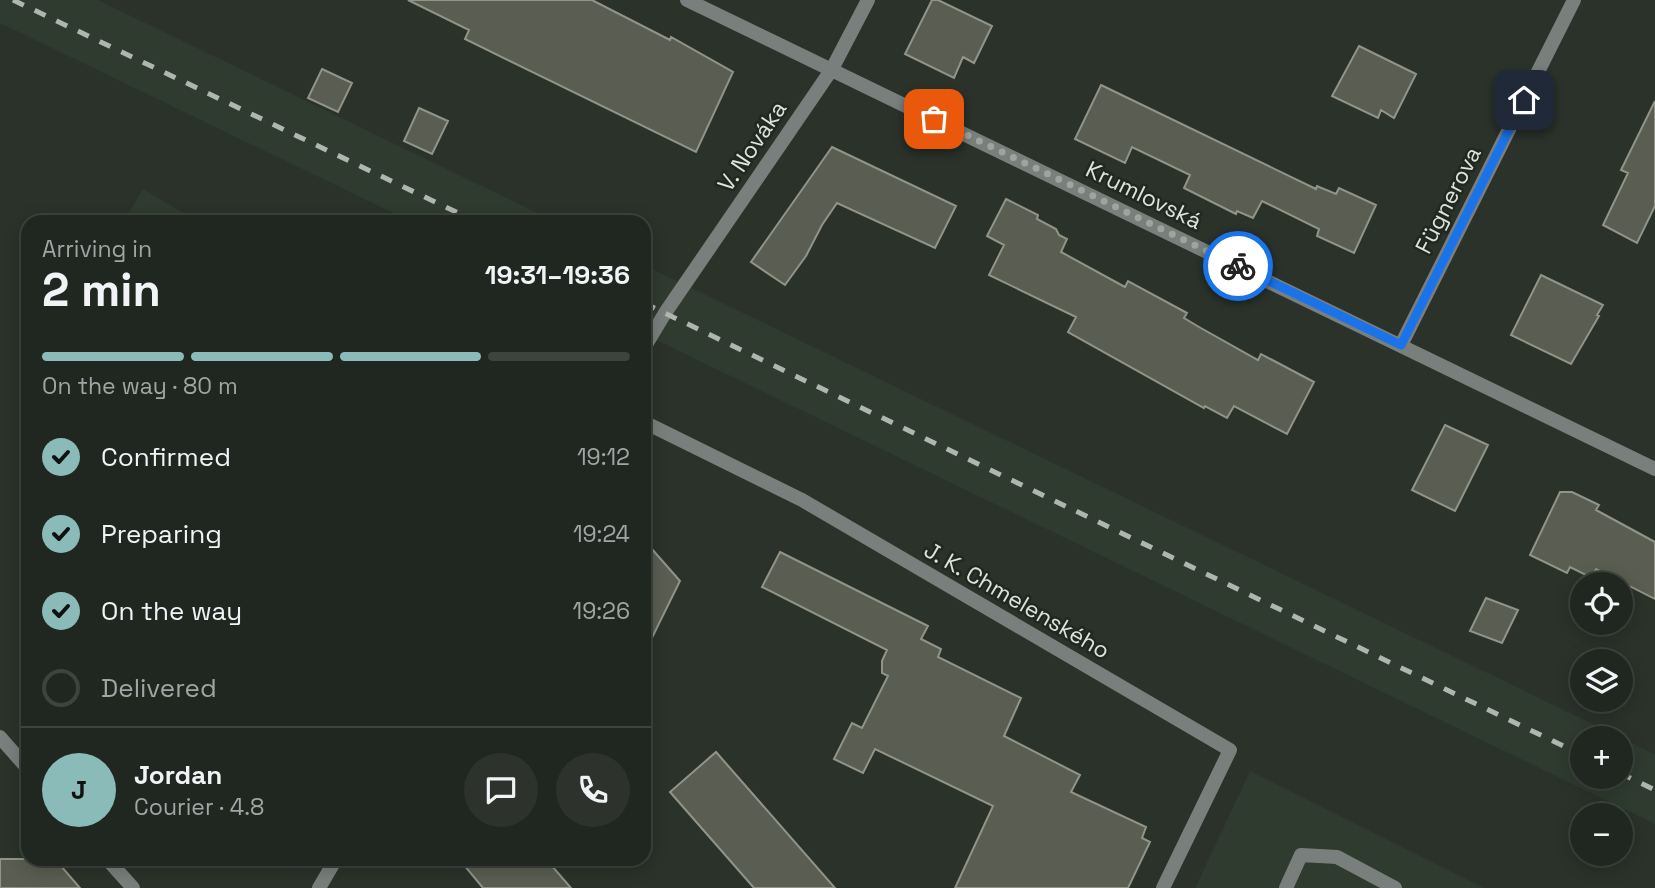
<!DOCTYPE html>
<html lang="en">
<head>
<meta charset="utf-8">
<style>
  :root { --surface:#202620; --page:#2d322d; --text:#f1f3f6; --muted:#a2a5a5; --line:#3d433e; --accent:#8bbbb9 }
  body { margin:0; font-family:"Space Grotesk",sans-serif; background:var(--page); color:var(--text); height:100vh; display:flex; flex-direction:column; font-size:26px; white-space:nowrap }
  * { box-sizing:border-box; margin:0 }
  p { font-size:23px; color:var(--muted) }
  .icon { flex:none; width:38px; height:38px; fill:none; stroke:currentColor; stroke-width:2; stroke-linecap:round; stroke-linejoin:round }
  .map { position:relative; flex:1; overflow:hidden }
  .side { position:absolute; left:21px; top:215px; width:630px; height:651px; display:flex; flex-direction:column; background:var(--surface); border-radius:21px; box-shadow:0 4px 18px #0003,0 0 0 2px var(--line) }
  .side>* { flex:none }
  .fabs { position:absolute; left:1570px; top:572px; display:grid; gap:14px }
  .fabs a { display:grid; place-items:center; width:63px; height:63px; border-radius:50%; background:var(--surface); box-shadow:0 4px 18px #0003,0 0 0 2px var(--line); font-size:35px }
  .pin { position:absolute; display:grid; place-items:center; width:60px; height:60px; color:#fff; margin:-30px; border-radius:14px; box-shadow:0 4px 10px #0006 }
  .courier { position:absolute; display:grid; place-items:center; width:70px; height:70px; margin:-35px; border:5px solid #1a73e8; border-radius:50%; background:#fff; color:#222; box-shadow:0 2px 9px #0007 }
  .summary em { font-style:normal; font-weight:800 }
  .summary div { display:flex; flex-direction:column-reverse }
  .summary { display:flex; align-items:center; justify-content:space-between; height:119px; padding:0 21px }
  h1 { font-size:46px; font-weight:800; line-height:52px }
  .bar { display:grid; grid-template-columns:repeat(4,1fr); gap:10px 7px; align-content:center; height:84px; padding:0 21px }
  .bar i { height:9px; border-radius:5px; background:var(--line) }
  .bar .on { background:var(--accent) }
  .bar p { grid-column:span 4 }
  .line { display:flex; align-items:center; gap:18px; padding:0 21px; border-top:2px solid var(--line) }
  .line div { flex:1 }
  .round { display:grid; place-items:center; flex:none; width:74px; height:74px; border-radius:37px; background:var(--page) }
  ol { padding:0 21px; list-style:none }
  li { display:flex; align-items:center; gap:21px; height:77px }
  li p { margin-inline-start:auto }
  li .icon { padding:7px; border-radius:50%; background:var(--accent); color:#111; stroke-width:4 }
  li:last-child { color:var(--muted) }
  li i { width:38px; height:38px; border:4px solid var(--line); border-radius:50% }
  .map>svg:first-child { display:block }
  .built { fill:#2e3b2e; fill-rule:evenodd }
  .building { fill:#5a5d51; stroke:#919487; stroke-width:2 }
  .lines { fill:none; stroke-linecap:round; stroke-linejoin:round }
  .lane { stroke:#797f7d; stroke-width:14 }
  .street { stroke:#797f7d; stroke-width:14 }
  .rail { stroke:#afb6af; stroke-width:5; stroke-dasharray:12 12; stroke-linecap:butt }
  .done { stroke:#9ea59e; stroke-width:7; stroke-dasharray:0 12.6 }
  .route { stroke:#1a73e8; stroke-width:9 }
  .labels { text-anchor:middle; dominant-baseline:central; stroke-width:5; stroke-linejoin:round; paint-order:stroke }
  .street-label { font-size:23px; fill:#dde3dd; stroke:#202821 }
</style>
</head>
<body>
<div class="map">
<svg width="1655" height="888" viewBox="0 0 1655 888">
  <rect width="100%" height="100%" fill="#2a322a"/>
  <!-- built -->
  <path class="built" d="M 0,0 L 98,0 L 556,222 L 412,222 L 0,23 Z
    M 143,189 L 199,222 L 123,222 Z
    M 644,265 L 1655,754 L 1655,824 L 644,334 ZM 1582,738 L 1620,738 L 1620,777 L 1582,777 Z
    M 1250,771 L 1484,888 L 1195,888 Z"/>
  <!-- building -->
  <path class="building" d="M 408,0 L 592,0 L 670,40 L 671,37 L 733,72 L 696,152 L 465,39 L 469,30 Z
    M 932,0 L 938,0 L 992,26 L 974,63 L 963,57 L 954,78 L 905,54 Z
    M 1359,46 L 1416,74 L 1394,118 L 1381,110 L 1378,118 L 1332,96 Z
    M 322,69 L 352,83 L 338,112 L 308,98 Z
    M 1101,85 L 1316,189 L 1317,186 L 1336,194 L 1339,188 L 1376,205 L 1354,253 L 1317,236 L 1319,229 L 1262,201 L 1253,218 L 1237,211 L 1236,214 L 1184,188 L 1190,175 L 1132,147 L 1125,163 L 1075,139 Z
    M 1655,101 L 1655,206 L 1637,243 L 1603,225 L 1628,173 L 1621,170 Z
    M 419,108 L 448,121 L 432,154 L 404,141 Z
    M 832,147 L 956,206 L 935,248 L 837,203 L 822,225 L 806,256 L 785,285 L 751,262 Z
    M 1006,199 L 1038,215 L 1037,219 L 1056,229 L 1059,235 L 1067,239 L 1061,252 L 1125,287 L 1128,281 L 1187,313 L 1184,318 L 1199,327 L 1258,360 L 1261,354 L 1314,382 L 1287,434 L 1234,406 L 1227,418 L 1205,406 L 1204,408 L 1068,332 L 1076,317 L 989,275 L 1004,245 L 987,236 Z
    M 1541,275 L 1603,305 L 1597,315 L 1599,316 L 1571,364 L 1511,335 Z
    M 1445,425 L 1488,445 L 1455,511 L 1412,490 Z
    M 1560,492 L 1572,492 L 1599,505 L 1596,510 L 1655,542 L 1655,599 L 1596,569 L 1592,578 L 1570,567 L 1567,573 L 1530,555 Z
    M 644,540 L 680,581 L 644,654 Z
    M 780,552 L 928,626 L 921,639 L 941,649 L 938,657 L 1021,698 L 1004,736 L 1080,775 L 1071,792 L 1146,827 L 1142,838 L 1150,842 L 1128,888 L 955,888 L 993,806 L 875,749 L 863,773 L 834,759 L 852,723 L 862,728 L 888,676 L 882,673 L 882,661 L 887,650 L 762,587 Z
    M 1486,598 L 1518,610 L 1502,643 L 1470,631 Z
    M 716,752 L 835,888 L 754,888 L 670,792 Z
    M 0,859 L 55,859 L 80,888 L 0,888 Z
    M 459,859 L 546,859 L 571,888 L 483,888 Z"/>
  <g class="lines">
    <!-- lane -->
    <path class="lane" d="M 1286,888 L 1301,855 L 1337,857 L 1395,888"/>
    <!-- street -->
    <path class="street" d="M 687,0 L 1655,469
      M 1401,345 L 1574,0
      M 644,348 L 665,313 L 832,69 L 868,0
      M 644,422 L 802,500 L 1230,750 L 1163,888
      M 0,737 L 28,769
      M 107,859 L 133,888
      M 319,888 L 336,859"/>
    <!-- rail -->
    <path class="rail" d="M 13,0 L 477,222
      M 644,303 L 1582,755
      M 1620,773 L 1655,790"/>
  </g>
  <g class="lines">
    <!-- done -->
    <path class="done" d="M 934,119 L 1238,266"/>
    <!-- route -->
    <path class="route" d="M 1238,266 L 1401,345 L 1524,100"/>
  </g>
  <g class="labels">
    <!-- street labels -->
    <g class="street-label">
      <text transform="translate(752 146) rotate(-56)">V. Nováka</text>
      <text transform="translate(1144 195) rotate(26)">Krumlovská</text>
      <text transform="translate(1448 200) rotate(-63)">Fügnerova</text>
      <text transform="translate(1017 600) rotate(30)">J. K. Chmelenského</text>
    </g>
  </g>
</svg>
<div class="fabs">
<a><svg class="icon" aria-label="locate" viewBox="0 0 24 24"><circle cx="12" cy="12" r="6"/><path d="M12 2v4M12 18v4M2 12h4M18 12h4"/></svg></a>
<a><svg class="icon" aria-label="layers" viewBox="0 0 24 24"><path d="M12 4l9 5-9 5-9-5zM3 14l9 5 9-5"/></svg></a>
<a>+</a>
<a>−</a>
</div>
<div class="pin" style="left:934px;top:119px;background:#ea580c"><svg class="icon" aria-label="bag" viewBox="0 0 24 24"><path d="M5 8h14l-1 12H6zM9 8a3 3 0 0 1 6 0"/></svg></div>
<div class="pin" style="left:1524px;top:100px;background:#1f2937"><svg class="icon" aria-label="home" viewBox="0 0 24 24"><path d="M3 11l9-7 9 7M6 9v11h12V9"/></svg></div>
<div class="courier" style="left:1238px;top:266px"><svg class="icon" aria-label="bike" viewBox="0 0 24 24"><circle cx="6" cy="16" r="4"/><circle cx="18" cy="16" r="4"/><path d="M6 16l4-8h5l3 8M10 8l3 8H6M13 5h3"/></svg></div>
<section class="side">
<div class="summary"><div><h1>2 min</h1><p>Arriving in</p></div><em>19:31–19:36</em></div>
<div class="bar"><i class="on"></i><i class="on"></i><i class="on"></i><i></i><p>On the way · 80 m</p></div>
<ol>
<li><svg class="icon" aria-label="check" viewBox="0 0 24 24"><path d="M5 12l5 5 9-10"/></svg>Confirmed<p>19:12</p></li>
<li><svg class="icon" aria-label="check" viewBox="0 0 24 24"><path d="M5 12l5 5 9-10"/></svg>Preparing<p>19:24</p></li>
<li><svg class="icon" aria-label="check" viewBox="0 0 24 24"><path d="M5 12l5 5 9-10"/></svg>On the way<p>19:26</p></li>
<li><i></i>Delivered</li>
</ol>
<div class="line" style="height:126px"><b class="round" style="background:var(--accent);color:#111">J</b><div><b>Jordan</b><p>Courier · 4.8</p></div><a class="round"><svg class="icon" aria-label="chat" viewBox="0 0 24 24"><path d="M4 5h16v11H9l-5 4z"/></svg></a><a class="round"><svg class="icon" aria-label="phone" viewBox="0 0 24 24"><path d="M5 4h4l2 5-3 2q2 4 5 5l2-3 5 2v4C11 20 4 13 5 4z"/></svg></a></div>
</section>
</div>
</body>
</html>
